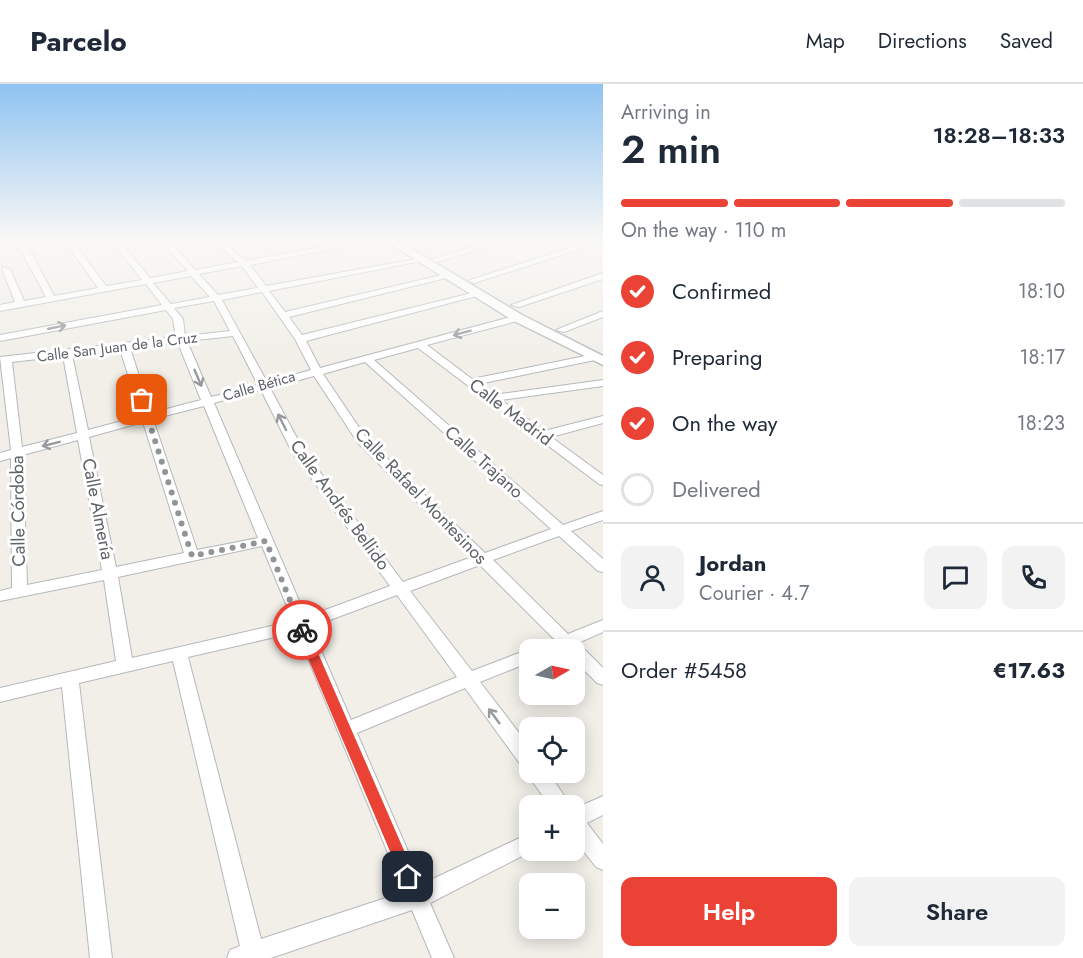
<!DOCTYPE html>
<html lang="en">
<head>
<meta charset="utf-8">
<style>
  :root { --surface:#fff; --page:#f2f2f3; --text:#1f2937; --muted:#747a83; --line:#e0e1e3; --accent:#ea4335 }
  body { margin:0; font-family:Jost,sans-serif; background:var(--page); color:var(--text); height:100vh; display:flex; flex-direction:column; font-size:22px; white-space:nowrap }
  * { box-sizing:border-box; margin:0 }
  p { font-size:20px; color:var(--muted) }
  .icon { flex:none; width:33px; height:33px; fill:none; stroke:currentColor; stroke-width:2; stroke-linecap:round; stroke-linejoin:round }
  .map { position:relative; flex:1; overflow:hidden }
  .drawer { display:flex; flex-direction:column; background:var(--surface); width:480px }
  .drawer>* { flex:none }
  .needle { width:39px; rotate:81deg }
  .tools { position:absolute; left:519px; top:555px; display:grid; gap:12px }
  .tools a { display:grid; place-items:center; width:66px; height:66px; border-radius:12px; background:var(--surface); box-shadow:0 3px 15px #0003; font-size:30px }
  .pin { position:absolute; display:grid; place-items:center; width:51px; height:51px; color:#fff; margin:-26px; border-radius:12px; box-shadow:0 3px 9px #0006 }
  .courier { position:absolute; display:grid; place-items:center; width:60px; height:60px; margin:-30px; border:4px solid #ea4335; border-radius:50%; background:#fff; color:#222; box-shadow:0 2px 8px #0007 }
  .summary em { font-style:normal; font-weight:600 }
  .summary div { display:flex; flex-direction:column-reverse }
  .summary { display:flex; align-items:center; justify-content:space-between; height:102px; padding:0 18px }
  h1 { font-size:39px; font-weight:600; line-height:45px }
  .bar { display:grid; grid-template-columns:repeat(4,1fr); gap:9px 6px; align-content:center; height:72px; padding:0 18px }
  .bar i { height:8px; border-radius:4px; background:var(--line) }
  .bar .on { background:var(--accent) }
  .bar p { grid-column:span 4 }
  .line { display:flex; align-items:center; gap:15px; padding:0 18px; border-top:2px solid var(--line) }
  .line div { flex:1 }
  .round { display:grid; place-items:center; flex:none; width:63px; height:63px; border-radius:12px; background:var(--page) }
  ol { padding:0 18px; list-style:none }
  li { display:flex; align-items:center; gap:18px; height:66px }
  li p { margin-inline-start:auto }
  li .icon { padding:6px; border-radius:50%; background:var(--accent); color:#fff; stroke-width:4 }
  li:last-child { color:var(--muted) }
  li i { width:33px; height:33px; border:3px solid var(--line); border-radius:50% }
  .action { display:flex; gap:12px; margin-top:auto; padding:12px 18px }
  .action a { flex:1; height:69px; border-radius:12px; background:var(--accent); color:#fff; font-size:24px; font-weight:600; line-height:69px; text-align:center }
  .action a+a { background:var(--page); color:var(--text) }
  header { display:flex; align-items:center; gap:36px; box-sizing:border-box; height:84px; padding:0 30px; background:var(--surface); border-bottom:2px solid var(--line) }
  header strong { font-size:28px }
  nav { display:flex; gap:33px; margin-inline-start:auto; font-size:21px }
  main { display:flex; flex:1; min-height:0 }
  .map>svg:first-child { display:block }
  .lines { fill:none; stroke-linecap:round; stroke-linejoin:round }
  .street-casing { stroke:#b5b8bc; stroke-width:2 }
  .secondary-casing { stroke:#b6babf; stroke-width:3 }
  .street { fill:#fff; fill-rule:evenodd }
  .secondary { fill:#fff; fill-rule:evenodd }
  .oneway { stroke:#979a9d }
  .route { fill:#ea4335 }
  .done { stroke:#929495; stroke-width:6; stroke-dasharray:0 10.8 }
  .labels { text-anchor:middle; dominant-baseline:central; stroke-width:6; stroke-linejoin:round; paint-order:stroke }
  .far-street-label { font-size:15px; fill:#5f6368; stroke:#fff }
  .street-label { font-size:18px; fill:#5f6368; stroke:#fff }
</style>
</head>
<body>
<header>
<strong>Parcelo</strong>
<nav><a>Map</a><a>Directions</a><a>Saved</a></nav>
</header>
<main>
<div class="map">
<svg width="603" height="874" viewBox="0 0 603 874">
  <rect width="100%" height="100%" fill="#f1efe8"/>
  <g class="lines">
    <!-- street casing -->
    <g class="street-casing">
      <path id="street" d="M 25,156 L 54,212 L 98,204 L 64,156 L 72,156 L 106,202 L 142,196 L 111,156 L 119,156 L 150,194 L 188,187 L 160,156 L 169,156 L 195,186 L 238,178 L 211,156 L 220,156 L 246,177 L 359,156 L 378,156 L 250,181 L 266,202 L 422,174 L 426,176 L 269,207 L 285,228 L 450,189 L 454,192 L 289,233 L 302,251 L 480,207 L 484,210 L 306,257 L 320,284 L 518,231 L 521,232 L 521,236 L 427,261 L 472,295 L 595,270 L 600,273 L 595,276 L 479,300 L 494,311 L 603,296 L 603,302 L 501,316 L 544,347 L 603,332 L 603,339 L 551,353 L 603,391 L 603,401 L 599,400 L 418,264 L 374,276 L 563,441 L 603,427 L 603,436 L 571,447 L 603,475 L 603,488 L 598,487 L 559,452 L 493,476 L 568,550 L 603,536 L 603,548 L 578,559 L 603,584 L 603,601 L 597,599 L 574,576 L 574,566 L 536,566 L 538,562 L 554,555 L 480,481 L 410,507 L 472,587 L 524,567 L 533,566 L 530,566 L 530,578 L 480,598 L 530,663 L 530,688 L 548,688 L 571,722 L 550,722 L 530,694 L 529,686 L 523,684 L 465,604 L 357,649 L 422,800 L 530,749 L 530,766 L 534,766 L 430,819 L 454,874 L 432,874 L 412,826 L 271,874 L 227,874 L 230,866 L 240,862 L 173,577 L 79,599 L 112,874 L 90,874 L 62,603 L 0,618 L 0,604 L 116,577 L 104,496 L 0,517 L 0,507 L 12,504 L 11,374 L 0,377 L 0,369 L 11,366 L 0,273 L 176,253 L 173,235 L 166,226 L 0,257 L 0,251 L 162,221 L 146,200 L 0,227 L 0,221 L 15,218 L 2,185 L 3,183 L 10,185 L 24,217 L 46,213 L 17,159 L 0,161 L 0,157 ZM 242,182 L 258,204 L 218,211 L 199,190 ZM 191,192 L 210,213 L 171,220 L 153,199 ZM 262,208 L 295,255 L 311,286 L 267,298 L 222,216 ZM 214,217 L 230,247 L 185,252 L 183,235 L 174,224 ZM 233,252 L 258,301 L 211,313 L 187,257 ZM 178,259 L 201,316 L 151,329 L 130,264 ZM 120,265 L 141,332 L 88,346 L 72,271 ZM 63,272 L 77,349 L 22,363 L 12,278 ZM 365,278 L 551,445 L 485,469 L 366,354 L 323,290 ZM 314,292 L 358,359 L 472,473 L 403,498 L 304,367 L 270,304 ZM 261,306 L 292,368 L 390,502 L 306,533 L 214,319 ZM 204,322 L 258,454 L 197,466 L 153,335 ZM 143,338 L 184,469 L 116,483 L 89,353 ZM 78,356 L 102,486 L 27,501 L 23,371 ZM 262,462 L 293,537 L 132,574 L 118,493 ZM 397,511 L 457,593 L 351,636 L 311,543 ZM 297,548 L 404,808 L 261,855 L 188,573 Z
        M 241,156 L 250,156 L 252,159 L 248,161 Z
        M 405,156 L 419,156 L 402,161 L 402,157 Z
        M 493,156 L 507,156 L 437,178 L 430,176 Z
        M 594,156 L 603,156 L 603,158 L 474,199 L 467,197 Z
        M 603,189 L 603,195 L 519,223 L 511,221 Z
        M 603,227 L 603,233 L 564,248 L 556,246 Z
        M 603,712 L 603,731 L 587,739 L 603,760 L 603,786 L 596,783 L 574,755 L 574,725 Z"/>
    </g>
    <!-- secondary casing -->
    <g class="secondary-casing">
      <path id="secondary" d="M 384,156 L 397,156 L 522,231 L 603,272 L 603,281 L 514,237 Z"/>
    </g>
    <!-- street -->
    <use href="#street" class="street"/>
    <!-- secondary -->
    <use href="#secondary" class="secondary"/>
  </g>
  <!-- one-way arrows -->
  <defs><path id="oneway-shaft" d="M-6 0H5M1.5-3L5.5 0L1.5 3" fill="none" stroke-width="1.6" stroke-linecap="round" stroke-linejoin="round" transform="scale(1.5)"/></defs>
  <g class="oneway">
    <use href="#oneway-shaft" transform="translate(57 243) rotate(-11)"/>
    <use href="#oneway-shaft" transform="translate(462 249) rotate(165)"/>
    <use href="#oneway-shaft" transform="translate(198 294) rotate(67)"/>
    <use href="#oneway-shaft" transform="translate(282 338) rotate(-117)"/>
    <use href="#oneway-shaft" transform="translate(51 360) rotate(166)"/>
    <use href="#oneway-shaft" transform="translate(494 632) rotate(-127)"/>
  </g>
  <!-- sky -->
  <linearGradient id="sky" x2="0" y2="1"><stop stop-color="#8fc3f1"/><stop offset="0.56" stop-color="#f9f8f5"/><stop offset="1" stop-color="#f9f8f5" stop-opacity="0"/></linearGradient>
  <rect width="603" height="279" fill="url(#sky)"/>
  <!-- route -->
  <path class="route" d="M 302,541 L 308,546 L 413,787 L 416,793 L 413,798 L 408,800 L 403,798 L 296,546 Z"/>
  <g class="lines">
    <!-- done -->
    <path class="done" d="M 142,316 L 192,472 L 266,457 L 302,546"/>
  </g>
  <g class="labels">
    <!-- far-street labels -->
    <g class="far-street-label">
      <text transform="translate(117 263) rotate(-7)">Calle San Juan de la Cruz</text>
      <text transform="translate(259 302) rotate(-16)">Calle Bética</text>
    </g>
    <!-- street labels -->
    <g class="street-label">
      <text transform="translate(511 328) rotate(37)">Calle Madrid</text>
      <text transform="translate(484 378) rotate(42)">Calle Trajano</text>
      <text transform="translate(421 412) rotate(46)">Calle Rafael Montesinos</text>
      <text transform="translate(340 421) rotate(54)">Calle Andrés Bellido</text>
      <text transform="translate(98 425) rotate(79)">Calle Almería</text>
      <text transform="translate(18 427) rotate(-91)">Calle Córdoba</text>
    </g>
  </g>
</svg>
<div class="tools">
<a><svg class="needle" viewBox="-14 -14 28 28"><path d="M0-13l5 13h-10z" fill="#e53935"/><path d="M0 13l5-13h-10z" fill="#747a83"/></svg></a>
<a><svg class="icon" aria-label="locate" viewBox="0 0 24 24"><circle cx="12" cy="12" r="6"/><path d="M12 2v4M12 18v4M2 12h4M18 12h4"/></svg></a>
<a>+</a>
<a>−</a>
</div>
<div class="pin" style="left:142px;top:316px;background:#ea580c"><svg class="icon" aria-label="bag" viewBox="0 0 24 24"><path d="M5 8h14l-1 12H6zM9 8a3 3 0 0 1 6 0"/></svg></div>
<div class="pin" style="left:408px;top:793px;background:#1f2937"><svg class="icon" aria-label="home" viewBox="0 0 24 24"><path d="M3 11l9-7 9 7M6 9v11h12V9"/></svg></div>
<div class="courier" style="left:302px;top:546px"><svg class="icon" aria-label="bike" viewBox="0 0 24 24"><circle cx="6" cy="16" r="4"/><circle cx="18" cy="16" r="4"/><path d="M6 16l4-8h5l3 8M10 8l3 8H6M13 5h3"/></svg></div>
</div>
<section class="drawer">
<div class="summary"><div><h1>2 min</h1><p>Arriving in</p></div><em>18:28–18:33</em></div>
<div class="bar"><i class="on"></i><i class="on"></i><i class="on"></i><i></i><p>On the way · 110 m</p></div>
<ol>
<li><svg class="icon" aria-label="check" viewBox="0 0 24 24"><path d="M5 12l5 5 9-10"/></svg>Confirmed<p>18:10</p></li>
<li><svg class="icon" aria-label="check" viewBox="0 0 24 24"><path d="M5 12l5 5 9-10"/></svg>Preparing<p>18:17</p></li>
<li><svg class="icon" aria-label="check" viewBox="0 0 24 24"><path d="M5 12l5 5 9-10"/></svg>On the way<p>18:23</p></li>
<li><i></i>Delivered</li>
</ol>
<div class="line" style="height:108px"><a class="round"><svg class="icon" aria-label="person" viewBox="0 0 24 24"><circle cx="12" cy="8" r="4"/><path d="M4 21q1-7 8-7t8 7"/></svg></a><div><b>Jordan</b><p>Courier · 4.7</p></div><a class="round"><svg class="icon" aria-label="chat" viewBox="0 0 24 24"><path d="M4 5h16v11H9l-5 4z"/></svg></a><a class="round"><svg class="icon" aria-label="phone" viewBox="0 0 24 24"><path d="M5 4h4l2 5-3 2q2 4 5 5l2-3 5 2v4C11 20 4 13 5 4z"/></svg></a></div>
<div class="line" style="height:78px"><div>Order #5458</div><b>€17.63</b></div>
<div class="action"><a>Help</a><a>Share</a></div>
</section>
</main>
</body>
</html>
